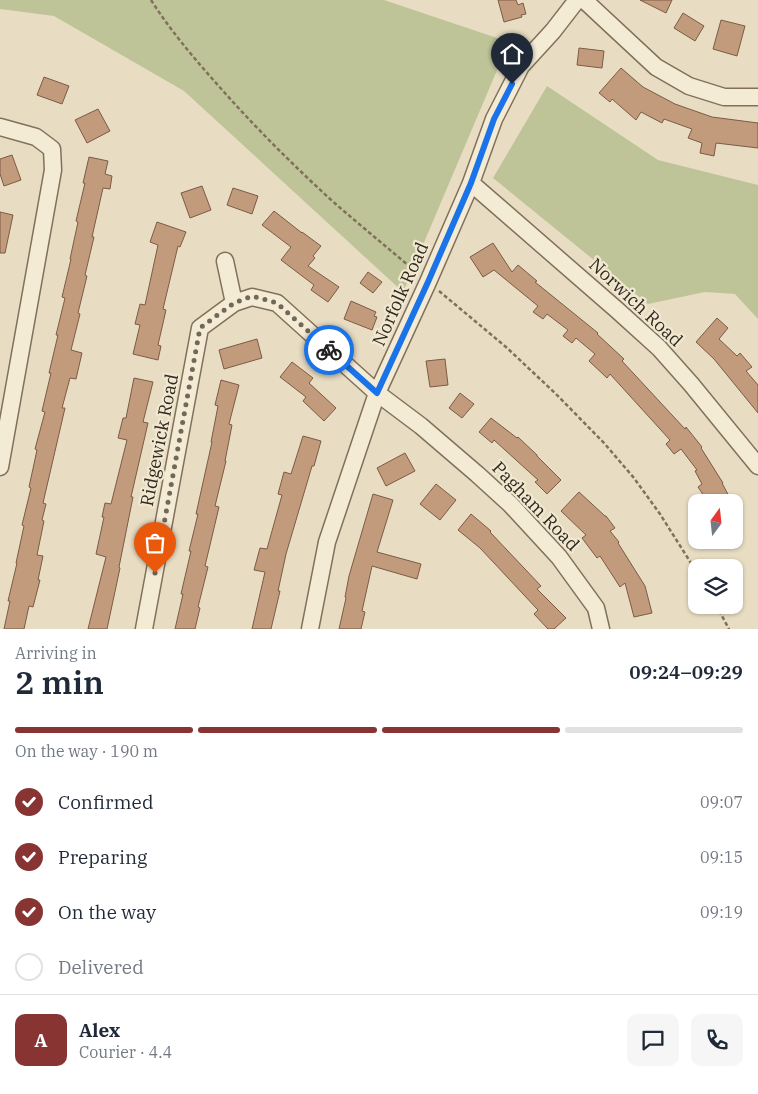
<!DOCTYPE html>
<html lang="en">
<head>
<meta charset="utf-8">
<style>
  :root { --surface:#fff; --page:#f6f6f7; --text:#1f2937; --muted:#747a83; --line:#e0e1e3; --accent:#883433 }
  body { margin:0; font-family:"IBM Plex Serif",serif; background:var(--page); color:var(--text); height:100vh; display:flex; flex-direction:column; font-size:19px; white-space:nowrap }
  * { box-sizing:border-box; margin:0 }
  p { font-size:16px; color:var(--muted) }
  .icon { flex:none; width:28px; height:28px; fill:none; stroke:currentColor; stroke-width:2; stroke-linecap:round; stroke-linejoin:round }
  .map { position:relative; height:629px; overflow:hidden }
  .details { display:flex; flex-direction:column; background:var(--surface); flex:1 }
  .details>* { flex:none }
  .needle { width:32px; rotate:15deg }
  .controls { position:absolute; left:688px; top:494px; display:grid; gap:10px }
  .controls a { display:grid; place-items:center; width:55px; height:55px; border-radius:10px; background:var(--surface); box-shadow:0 1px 4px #0004; font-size:25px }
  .pin { position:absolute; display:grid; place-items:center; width:42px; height:42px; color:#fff; margin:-51px -21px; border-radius:50% 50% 50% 0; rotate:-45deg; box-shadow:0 0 5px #0007 }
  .pin .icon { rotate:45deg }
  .courier { position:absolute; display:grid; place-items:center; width:50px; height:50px; margin:-25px; border:4px solid #1a73e8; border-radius:50%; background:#fff; color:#222; box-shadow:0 1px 6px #0007 }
  .overview em { font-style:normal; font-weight:600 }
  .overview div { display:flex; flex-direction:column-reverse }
  .overview { display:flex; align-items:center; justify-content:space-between; height:85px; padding:0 15px }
  h1 { font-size:32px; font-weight:600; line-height:38px }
  .bar { display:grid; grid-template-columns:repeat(4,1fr); gap:8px 5px; align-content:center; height:60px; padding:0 15px }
  .bar i { height:6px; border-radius:4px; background:var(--line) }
  .bar .selected { background:var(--accent) }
  .bar p { grid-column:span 4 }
  .line { display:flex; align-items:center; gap:12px; padding:0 15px; border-top:1px solid var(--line) }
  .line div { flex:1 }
  .round { display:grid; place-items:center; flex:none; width:52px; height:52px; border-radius:10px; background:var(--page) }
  ol { padding:0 15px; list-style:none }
  li { display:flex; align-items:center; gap:15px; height:55px }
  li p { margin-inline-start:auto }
  li .icon { padding:5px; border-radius:50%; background:var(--accent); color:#fff; stroke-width:4 }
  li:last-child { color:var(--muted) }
  li i { width:28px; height:28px; border:2px solid var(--line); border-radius:50% }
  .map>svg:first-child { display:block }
  .green { fill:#bfc498 }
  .building { fill:#c29b7d; stroke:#7c5b45 }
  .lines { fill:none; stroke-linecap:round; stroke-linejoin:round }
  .street-casing { stroke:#80705c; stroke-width:19 }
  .path { stroke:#80705c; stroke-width:2.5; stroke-dasharray:4 2.5; stroke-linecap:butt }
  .street { stroke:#f4ebd5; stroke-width:16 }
  .done { stroke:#726758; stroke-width:5; stroke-dasharray:0 9 }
  .route { stroke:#1a73e8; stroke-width:6 }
  .labels { text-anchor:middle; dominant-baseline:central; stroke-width:4.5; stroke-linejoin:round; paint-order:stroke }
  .street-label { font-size:18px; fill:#32281e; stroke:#f0e8d1 }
</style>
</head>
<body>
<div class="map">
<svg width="758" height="629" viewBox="0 0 758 629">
  <rect width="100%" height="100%" fill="#e8ddc3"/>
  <!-- green -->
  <path class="green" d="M 0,0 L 384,0 L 509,42 L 403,292 L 184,91 L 54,16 L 0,9 Z
    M 547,86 L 658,160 L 758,185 L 758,319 L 735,294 L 705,292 L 648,304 L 493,178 Z"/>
  <!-- building -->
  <path class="building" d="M 498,0 L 516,0 L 518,5 L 523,3 L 526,14 L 521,15 L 522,17 L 504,22 Z
    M 640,0 L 672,0 L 666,13 Z
    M 683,13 L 704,26 L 695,41 L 674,28 Z
    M 721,20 L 745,26 L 737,56 L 713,49 Z
    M 579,48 L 604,51 L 602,68 L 577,65 Z
    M 621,68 L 643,87 L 675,104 L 712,117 L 758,123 L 758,148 L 716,143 L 714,156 L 700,153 L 702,143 L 688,138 L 692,129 L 664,119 L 662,123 L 641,112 L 636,120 L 612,99 L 610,102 L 599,93 Z
    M 44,77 L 69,86 L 62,104 L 37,95 Z
    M 98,109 L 110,131 L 87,143 L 75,120 Z
    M 12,155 L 21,180 L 4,186 L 0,174 L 0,159 Z
    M 89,157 L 108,161 L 105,174 L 112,176 L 110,189 L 103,188 L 92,237 L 94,237 L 85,275 L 87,276 L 78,313 L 80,314 L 71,350 L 82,353 L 76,379 L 70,378 L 62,408 L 65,408 L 43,503 L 46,504 L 42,520 L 44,521 L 37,555 L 43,556 L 38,580 L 40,580 L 33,607 L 29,606 L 24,629 L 4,629 L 10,601 L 8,601 L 17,563 L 16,563 L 24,526 L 22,525 L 31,488 L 29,487 L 37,450 L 35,449 L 45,412 L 42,411 L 51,373 L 49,373 L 58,335 L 56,335 L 65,298 L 62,297 L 71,259 L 70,259 L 78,222 L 76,221 L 85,183 L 83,183 Z
    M 202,186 L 211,210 L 190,218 L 181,193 Z
    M 233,188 L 258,196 L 252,214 L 227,205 Z
    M 274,211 L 302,233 L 302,232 L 321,246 L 313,256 L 315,258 L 308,266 L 339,287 L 328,302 L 311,290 L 314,285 L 281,260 L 291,247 L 262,225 Z
    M 0,212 L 13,215 L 5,253 L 0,253 Z
    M 157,222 L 186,232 L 180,247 L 178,246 L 163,309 L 166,310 L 158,345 L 161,346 L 158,360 L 133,354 L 140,325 L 135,324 L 140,304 L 145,305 L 158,245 L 150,242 Z
    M 493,243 L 512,272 L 518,265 L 537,281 L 535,282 L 598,333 L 597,334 L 624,359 L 622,361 L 685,429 L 686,427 L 702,447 L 701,448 L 723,483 L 722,483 L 732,502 L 708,502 L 698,487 L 702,484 L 695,471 L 697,470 L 681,449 L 674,454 L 666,444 L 670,440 L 610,374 L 607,378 L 589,361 L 595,354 L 576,338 L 572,343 L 563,336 L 568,330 L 547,314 L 543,319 L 533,312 L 538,306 L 494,270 L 483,277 L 470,257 Z
    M 368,272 L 382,282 L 373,293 L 360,283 Z
    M 351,301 L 376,312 L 374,316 L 377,317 L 372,330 L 344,319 Z
    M 717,318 L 728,328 L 719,339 L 737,356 L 740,353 L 752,367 L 746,371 L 758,385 L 758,413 L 714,359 L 696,342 Z
    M 257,339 L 262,358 L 224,369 L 219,350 Z
    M 445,359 L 448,385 L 430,387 L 426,361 Z
    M 292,362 L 313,378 L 309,383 L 336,408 L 324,421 L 303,401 L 306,397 L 280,377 Z
    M 134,378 L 153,382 L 143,422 L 148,423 L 131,497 L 133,497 L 119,567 L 120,568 L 107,629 L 88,629 L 106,557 L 96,554 L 104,517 L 102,517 L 105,503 L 111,504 L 127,440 L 118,438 L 123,418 L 126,418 Z
    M 221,380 L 239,385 L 229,424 L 232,425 L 225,461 L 226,461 L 215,506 L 219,507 L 205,566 L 208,567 L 198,607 L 200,608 L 195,629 L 175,629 L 183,594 L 181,594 L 191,551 L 189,551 L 198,514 L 196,514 L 212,442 L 211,442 L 218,406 L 215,405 Z
    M 460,393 L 474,404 L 462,418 L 449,408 Z
    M 491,418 L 517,438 L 518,437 L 537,455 L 537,456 L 561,480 L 547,494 L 535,482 L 538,480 L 494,440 L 492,443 L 479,432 Z
    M 303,436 L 321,441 L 314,466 L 312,466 L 286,554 L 278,591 L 280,591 L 271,629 L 252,629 L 265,572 L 254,570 L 260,548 L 267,549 L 282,495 L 278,494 L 284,472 L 291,474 Z
    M 405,453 L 415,471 L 386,486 L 377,468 Z
    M 436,484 L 456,500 L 440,520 L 420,504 Z
    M 579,492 L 605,516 L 606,516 L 615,528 L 610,531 L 619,542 L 618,543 L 645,586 L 652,613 L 634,617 L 625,583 L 620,587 L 600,556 L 597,558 L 582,538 L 586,535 L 561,511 Z
    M 373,494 L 393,500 L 377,552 L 421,564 L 417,579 L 372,566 L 362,611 L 365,612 L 361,629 L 339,629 L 346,598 L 345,597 L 349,576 Z
    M 471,514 L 491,531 L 490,532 L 541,586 L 537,589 L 566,618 L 554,629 L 548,629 L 534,614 L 538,610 L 480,548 L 458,530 Z"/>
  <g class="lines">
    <!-- street casing -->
    <g class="street-casing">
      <path id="street" d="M 584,0 L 656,67 L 689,86 L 724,97 L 758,97
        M 0,127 L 36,137 L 52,149 L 53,170 L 0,467
        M 471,183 L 617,310 L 659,348 L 691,384 L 758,466
        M 225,261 L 234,303 L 252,297 L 277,303 L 377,393 L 421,426 L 477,474 L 510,504 L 559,557 L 596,608 L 601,629
        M 144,629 L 200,328 L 234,303
        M 310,629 L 327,542 L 377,393 L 428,282 L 471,183 L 494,119 L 521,66 L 553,31 L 577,0"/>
    </g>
    <!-- path -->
    <path class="path" d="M 151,0 C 172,33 198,63 224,92 C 257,129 292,164 329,198 C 357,223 387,247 416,272
      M 439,291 L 506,347 L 556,394 L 604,443 L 634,478 L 660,514 L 696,571
      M 716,605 L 729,629"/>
    <!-- street -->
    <use href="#street" class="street"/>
  </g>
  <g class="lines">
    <!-- done -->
    <path class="done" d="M 155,573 L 200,328 L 234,303 L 252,296 L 277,303 L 329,350"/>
    <!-- route -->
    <path class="route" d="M 329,350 L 377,393 L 428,282 L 471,183 L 494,119 L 512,84"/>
  </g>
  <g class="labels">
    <!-- street labels -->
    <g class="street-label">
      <text transform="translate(400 294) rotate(-66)">Norfolk Road</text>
      <text transform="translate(636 302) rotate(43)">Norwich Road</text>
      <text transform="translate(159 440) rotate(-79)">Ridgewick Road</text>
      <text transform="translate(536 506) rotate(46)">Pagham Road</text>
    </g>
  </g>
</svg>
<div class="controls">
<a><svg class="needle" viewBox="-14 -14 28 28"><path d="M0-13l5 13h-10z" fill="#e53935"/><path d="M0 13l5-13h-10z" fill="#747a83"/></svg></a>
<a><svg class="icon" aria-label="layers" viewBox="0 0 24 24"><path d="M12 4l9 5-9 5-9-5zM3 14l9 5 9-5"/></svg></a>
</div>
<div class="pin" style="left:155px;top:573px;background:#ea580c"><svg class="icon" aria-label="bag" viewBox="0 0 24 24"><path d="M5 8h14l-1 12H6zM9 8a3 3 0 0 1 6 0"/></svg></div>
<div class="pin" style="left:512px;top:84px;background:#1f2937"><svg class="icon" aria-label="home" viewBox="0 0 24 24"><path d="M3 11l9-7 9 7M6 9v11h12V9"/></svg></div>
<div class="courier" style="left:329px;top:350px"><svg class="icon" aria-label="bike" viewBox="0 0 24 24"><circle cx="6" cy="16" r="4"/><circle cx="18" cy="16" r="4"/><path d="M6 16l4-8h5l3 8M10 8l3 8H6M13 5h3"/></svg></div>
</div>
<section class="details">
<div class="overview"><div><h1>2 min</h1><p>Arriving in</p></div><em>09:24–09:29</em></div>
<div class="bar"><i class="selected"></i><i class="selected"></i><i class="selected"></i><i></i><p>On the way · 190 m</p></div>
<ol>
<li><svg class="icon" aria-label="check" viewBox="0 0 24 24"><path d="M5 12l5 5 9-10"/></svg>Confirmed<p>09:07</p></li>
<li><svg class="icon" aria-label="check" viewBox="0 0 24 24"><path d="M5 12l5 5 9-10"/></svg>Preparing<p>09:15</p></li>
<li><svg class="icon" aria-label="check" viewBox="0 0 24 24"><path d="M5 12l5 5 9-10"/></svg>On the way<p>09:19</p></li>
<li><i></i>Delivered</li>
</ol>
<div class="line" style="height:90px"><b class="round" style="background:var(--accent);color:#fff">A</b><div><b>Alex</b><p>Courier · 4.4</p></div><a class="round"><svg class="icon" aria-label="chat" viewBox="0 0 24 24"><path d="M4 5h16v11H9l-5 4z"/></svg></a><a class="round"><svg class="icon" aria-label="phone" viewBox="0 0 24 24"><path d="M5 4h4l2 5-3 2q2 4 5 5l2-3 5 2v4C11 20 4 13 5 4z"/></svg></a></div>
</section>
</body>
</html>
